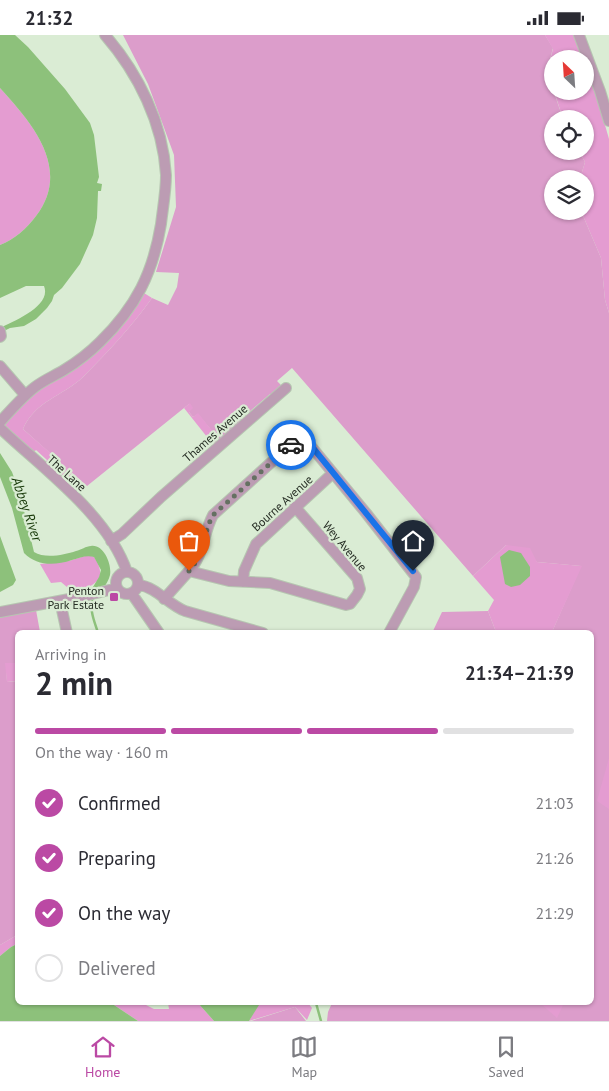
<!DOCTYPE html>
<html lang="en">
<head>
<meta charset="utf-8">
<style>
  :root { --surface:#fff; --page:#f7f7f7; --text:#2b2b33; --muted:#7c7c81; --line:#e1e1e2; --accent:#bb49a4 }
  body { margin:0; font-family:"PT Sans",sans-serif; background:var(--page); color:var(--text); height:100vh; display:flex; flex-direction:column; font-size:19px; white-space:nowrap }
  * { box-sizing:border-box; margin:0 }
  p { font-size:16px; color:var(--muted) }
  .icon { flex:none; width:28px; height:28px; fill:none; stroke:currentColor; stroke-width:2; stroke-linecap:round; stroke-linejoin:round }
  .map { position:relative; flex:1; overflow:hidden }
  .panel { position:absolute; left:15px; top:595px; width:579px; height:375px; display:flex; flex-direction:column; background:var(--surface); border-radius:8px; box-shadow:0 1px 4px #0004 }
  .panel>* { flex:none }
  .needle { width:32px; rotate:335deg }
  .buttons { position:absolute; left:544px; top:15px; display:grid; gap:10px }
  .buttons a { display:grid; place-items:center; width:50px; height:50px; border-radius:50%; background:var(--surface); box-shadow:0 1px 4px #0004; font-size:25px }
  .pin { position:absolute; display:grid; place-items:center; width:42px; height:42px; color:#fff; margin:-51px -21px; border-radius:50% 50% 50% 0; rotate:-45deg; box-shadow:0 0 5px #0007 }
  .pin .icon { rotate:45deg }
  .courier { position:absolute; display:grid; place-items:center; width:50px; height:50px; margin:-25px; border:4px solid #1a73e8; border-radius:50%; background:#fff; color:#222; box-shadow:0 1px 6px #0007 }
  .head em { font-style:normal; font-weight:800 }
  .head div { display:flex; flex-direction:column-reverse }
  .head { display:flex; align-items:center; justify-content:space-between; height:85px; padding:0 20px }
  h1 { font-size:32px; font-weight:800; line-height:38px }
  .bar { display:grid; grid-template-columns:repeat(4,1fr); gap:8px 5px; align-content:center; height:60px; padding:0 20px }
  .bar i { height:6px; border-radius:4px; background:var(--line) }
  .bar .active { background:var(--accent) }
  .bar p { grid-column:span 4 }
  ol { padding:0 20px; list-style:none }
  li { display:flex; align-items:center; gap:15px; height:55px }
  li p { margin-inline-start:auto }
  li .icon { padding:5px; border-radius:50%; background:var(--accent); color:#fff; stroke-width:4 }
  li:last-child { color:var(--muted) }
  li i { width:28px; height:28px; border:2px solid var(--line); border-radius:50% }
  .status { display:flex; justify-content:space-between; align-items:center; height:35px; padding:0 25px; background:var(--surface); direction:ltr }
  .status svg { height:14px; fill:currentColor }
  .tabs { display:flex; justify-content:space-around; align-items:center; height:70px; border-top:1px solid var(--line); background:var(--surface); font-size:14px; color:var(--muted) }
  .tabs a { display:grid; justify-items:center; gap:2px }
  .tabs .active { color:var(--accent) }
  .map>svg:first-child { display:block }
  .green { fill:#dc9dcb }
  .forest { fill:#e49cd1 }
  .water { fill:#8dc17b }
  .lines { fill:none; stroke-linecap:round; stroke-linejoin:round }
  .stream { stroke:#8dc17b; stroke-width:2.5 }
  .minor-casing { stroke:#b6c6b1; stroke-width:12 }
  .minor { stroke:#bc9cb3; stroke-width:10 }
  .done { stroke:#657062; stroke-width:5; stroke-dasharray:0 9 }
  .route { stroke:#1a73e8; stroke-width:6 }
  .poi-dot { fill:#bb49a4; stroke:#daecd4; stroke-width:2 }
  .labels { text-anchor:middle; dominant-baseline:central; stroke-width:4.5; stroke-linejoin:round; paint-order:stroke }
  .street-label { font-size:12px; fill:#262d24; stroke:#daecd4 }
  .poi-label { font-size:12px; fill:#262d24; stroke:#daecd4; text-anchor:end }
  .water-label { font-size:14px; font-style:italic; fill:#183909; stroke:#daecd4 }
</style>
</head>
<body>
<div class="status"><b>21:32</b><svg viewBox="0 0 49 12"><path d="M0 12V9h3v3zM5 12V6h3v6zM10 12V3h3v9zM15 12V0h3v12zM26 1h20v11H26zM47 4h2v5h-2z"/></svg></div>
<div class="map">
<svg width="609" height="986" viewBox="0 0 609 986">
  <rect width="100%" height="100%" fill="#daecd4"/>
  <!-- green -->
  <path class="green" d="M 123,0 L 545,0 L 553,13 L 547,36 L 563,84 L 552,84 L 552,116 L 579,116 L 585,127 L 580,144 L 552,144 L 552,176 L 581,176 L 601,223 L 605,265 L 609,278 L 609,986 L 327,986 L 328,977 L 332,968 L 591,968 L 591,598 L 552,597 L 581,531 L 537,527 L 506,510 L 473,541 L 292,333 L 277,346 L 284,353 L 273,361 L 270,359 L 242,383 L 242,389 L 221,407 L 198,379 L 193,382 L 189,377 L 189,369 L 87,451 L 23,394 C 35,366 63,361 83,342 C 108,317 132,291 152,263 L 168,270 L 177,252 L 179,238 L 156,237 L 176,172 L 174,120 L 148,49 Z
    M 36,575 L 40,597 L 18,598 L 17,628 L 6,628 L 7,647 L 18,646 L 18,902 L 17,900 L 0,910 L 0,582 Z
    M 488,576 L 496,597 L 432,598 L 442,577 Z
    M 295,972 L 306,986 L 251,986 Z"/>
  <!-- forest -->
  <path class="forest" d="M 545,0 L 574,0 L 583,24 L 552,24 L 552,52 L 547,36 L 553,14 Z
    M 585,30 L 596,59 L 609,104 L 609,278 L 605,265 L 601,223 L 581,176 L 585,176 L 585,144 L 580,144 L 585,127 L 579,116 L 585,116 L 585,84 L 563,84 L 554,56 L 585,56 Z
    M 0,53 C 32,88 72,134 36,181 C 27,193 14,205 0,210 Z
    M 144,258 L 152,263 C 132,291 108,317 83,342 C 63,361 35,366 23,394 L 72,437 L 68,446 L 59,437 L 55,438 L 44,430 L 47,425 L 36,415 L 31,420 L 11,403 L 4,389 L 37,355 L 67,338 Z
    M 190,368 L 193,373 L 189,377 L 193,382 L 198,378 L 221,407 L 215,412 L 184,373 Z
    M 506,510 L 530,513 L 537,527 L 582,531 L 552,597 L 496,597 L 488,576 L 494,565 L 473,541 Z
    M 88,520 L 94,522 C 109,544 94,551 74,558 L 61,547 L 51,548 L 40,529 L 69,526 Z
    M 5,628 L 17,628 L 17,646 L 7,647 Z
    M 609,723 L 609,774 L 597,766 Z
    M 17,900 L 17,909 L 11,912 L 0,921 L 0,910 Z
    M 111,968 L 142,968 L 154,974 L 169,974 L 168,968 L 198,968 L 214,986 L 138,986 Z
    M 259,968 L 308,968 L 312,973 L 307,985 L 295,972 L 249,986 Z
    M 540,968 L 564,968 L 557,983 Z"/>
  <!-- water -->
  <path class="water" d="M 0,0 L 15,0 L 28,12 L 65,54 L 90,88 L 94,100 L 99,142 L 97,148 L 102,149 L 101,156 L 98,156 L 97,183 L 93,200 L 80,229 L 62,253 L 54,260 L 52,266 L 47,273 L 36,284 L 24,291 L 10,293 L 0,298 L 0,293 C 14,286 52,271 44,251 L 26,251 L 0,263 L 0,210 C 14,205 27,193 36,181 C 72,134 32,88 0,53 Z
    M 0,418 L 12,437 L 20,459 L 34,517 C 45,524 64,520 76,516 C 81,515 86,511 91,511 C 104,509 112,530 110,540 C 109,545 106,549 103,554 L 90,557 L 99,542 L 101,535 L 94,522 C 86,520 80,523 72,525 C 54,531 37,531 24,518 L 12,473 L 0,442 Z
    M 0,501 L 16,545 L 13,550 L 0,557 Z
    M 509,515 L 521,518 L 530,532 L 530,541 L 520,550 L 511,552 L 505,549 L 500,522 Z
    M 17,909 L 18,968 L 111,968 L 138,986 L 0,986 L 0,921 L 11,912 Z
    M 198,968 L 259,968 L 259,970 L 249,986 L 214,986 Z"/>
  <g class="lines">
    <!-- stream -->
    <path class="stream" d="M 93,562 C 89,575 94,585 98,598
      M 316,968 L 321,986"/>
    <!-- minor casing -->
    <g class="minor-casing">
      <path id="minor" d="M 579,0 L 600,56 L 609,86
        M 0,296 L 1,301 L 0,302
        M 0,331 L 25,360
        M 0,387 C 11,375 22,362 35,352 C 44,345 54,341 64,335 C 77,327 89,318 100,307 C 136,272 153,238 161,189 C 163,172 166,156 166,140 C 163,88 138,38 105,0
        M 0,393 C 43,434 108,480 127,537
        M 111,506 L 122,499 L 161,462 L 286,353
        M 189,536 C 204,520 203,499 213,480 L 296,405 L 305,404 L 366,478 L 416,542 L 414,552 L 389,598
        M116 548a11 11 0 1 1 22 0a11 11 0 1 1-22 0Z
        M 243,547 L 244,536 L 256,509 L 333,438
        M 139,550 C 156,552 169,570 185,576 L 263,598
        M 132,559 L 159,598
        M 164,564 L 189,536 L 229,546 L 270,548 L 346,570 L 350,569 L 357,560 L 360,554 L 357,543 L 295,472
        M 60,566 L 67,598
        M 0,577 L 85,561 L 117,553"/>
    </g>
    <!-- minor -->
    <use href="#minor" class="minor"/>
  </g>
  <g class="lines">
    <!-- done -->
    <path class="done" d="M 189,536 C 204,520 203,498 213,480 L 291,410"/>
    <!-- route -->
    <path class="route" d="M 291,410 L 300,404 L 305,404 L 309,408 L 413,536"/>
  </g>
  <!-- markers -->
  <rect class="poi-dot" x="109" y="557" width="10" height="10" rx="2.5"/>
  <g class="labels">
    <!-- street labels -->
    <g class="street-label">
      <text transform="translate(215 398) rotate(-41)">Thames Avenue</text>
      <text transform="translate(67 438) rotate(42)">The Lane</text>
      <text transform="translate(282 468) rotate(-42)">Bourne Avenue</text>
      <text transform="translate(345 511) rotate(50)">Wey Avenue</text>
    </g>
    <!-- poi labels -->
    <g class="poi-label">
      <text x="104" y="555">Penton<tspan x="104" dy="14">Park Estate</tspan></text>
    </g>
    <!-- water labels -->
    <g class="water-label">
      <text transform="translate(27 474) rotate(71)">Abbey River</text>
    </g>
  </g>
</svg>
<div class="buttons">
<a><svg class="needle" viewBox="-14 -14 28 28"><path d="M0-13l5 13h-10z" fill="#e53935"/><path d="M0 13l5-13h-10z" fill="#7c7c81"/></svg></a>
<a><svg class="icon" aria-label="locate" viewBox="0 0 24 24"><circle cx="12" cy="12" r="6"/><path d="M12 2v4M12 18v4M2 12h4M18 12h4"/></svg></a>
<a><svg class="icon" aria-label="layers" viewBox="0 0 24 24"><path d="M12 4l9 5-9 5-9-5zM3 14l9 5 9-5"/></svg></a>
</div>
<div class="pin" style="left:189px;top:536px;background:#ea580c"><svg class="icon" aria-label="bag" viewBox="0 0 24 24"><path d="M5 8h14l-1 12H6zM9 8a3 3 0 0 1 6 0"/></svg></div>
<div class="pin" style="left:413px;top:536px;background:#1f2937"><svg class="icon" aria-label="home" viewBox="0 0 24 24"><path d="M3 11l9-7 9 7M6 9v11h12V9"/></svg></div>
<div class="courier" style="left:291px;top:410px"><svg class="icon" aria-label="car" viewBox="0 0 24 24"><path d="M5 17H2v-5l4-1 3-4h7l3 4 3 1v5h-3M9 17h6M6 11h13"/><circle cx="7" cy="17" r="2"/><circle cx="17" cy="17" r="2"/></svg></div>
<section class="panel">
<div class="head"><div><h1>2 min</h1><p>Arriving in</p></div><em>21:34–21:39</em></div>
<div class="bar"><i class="active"></i><i class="active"></i><i class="active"></i><i></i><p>On the way · 160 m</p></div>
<ol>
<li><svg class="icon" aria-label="check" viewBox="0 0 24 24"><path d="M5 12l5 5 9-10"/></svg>Confirmed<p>21:03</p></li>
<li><svg class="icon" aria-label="check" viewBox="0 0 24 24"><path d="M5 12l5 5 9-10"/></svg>Preparing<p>21:26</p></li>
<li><svg class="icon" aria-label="check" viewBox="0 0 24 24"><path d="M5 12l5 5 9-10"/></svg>On the way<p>21:29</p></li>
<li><i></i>Delivered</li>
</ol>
</section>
</div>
<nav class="tabs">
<a class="active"><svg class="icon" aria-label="home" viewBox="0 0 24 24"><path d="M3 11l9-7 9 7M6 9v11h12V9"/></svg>Home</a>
<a><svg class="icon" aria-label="map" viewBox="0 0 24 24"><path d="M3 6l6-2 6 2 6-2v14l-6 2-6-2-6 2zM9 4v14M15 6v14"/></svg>Map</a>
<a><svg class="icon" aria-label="saved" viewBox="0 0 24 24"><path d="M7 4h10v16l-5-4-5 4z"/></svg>Saved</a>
</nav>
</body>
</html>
